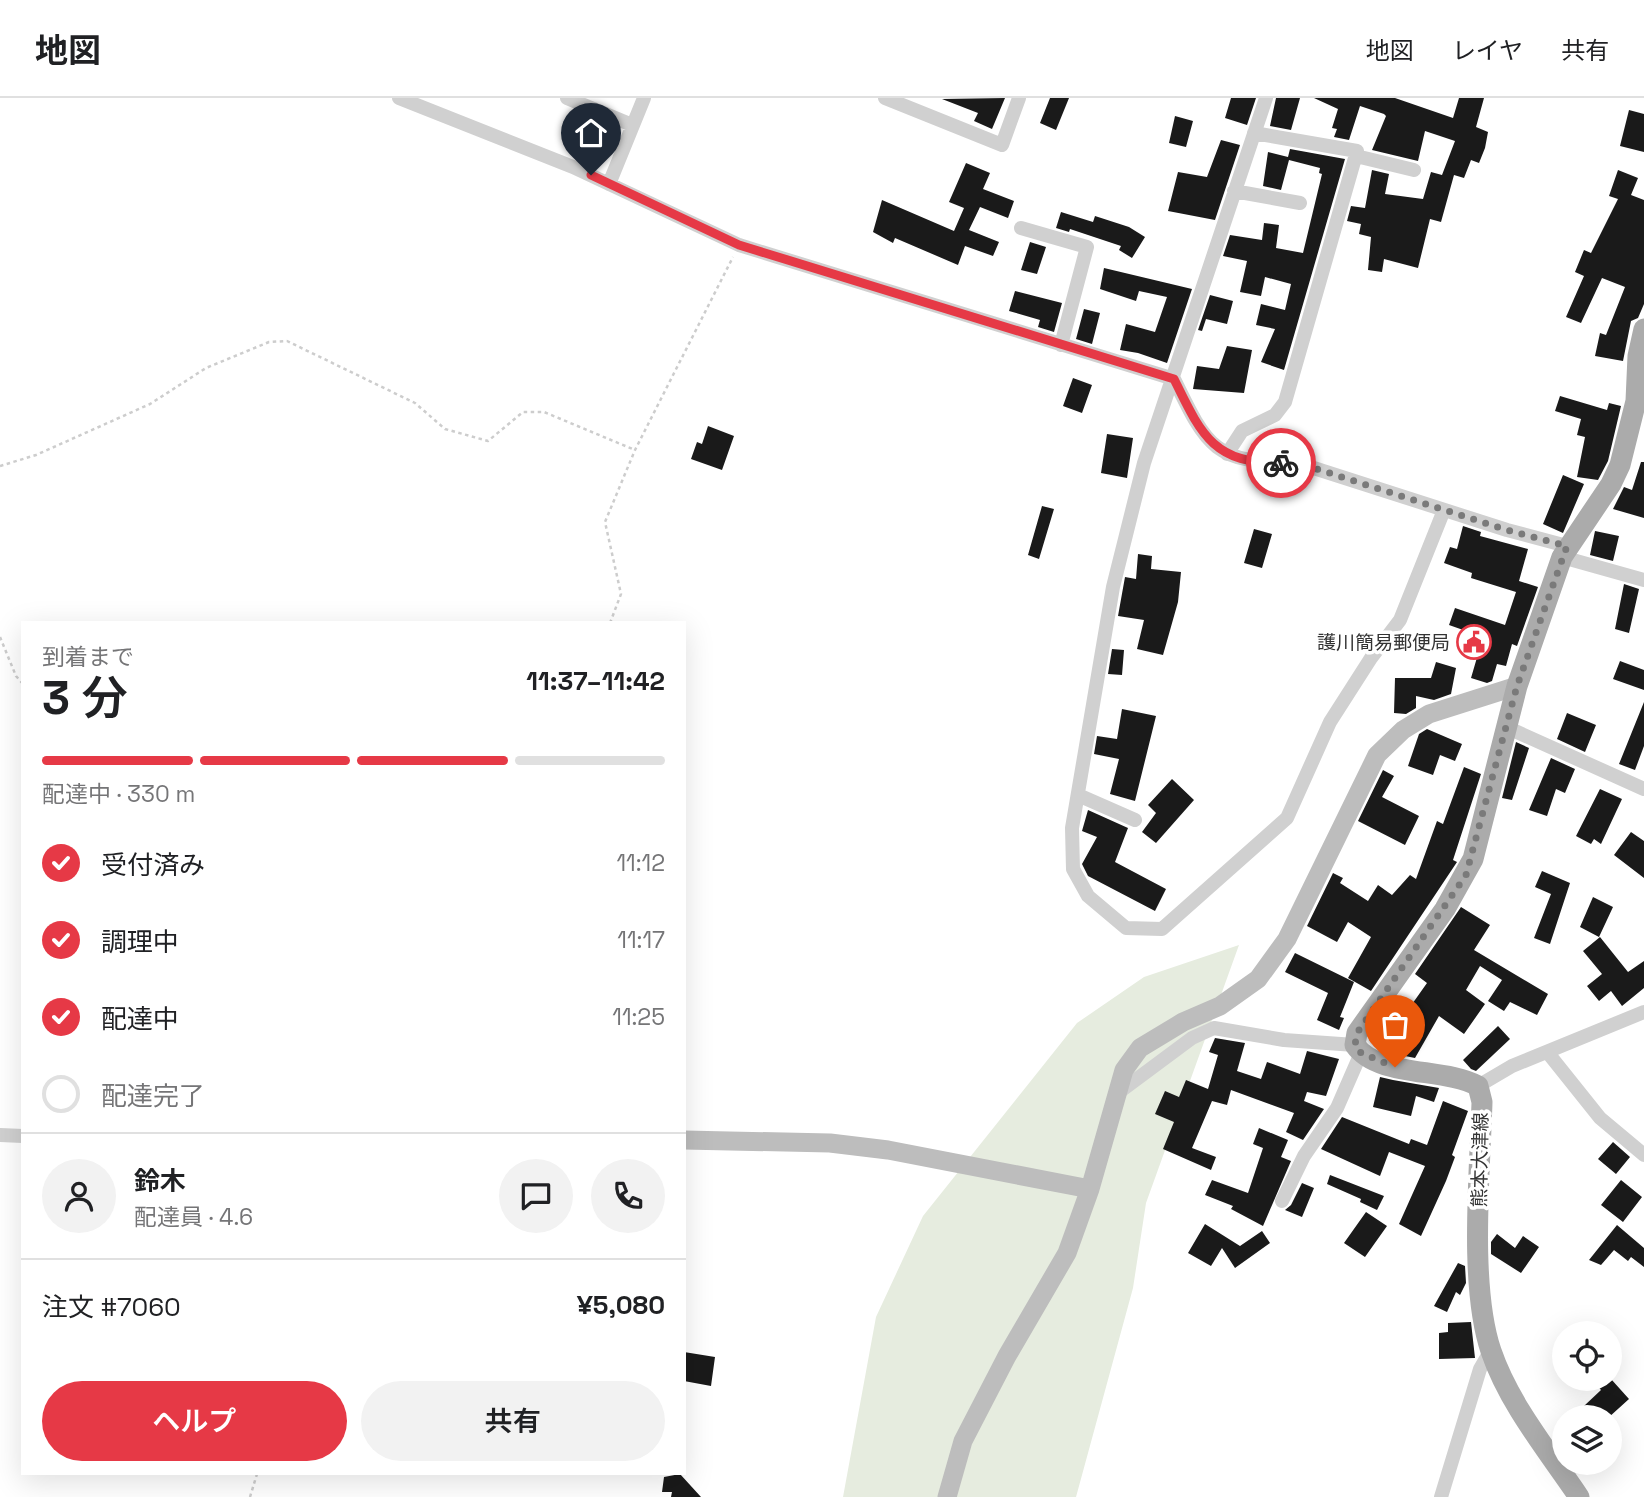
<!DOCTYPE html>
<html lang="ja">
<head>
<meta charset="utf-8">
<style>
  :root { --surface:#fff; --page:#f2f2f2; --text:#202124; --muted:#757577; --line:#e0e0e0; --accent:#e63946 }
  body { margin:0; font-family:"Space Grotesk","Noto Sans JP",sans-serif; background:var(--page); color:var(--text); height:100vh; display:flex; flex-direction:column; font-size:26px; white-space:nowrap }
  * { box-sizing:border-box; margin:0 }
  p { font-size:23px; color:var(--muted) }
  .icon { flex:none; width:38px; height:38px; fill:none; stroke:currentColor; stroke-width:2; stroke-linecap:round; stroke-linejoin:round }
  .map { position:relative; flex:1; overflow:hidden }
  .details { position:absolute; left:21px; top:523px; width:665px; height:854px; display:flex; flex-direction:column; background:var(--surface); border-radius:0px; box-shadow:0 7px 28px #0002 }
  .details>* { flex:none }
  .fabs { position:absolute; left:1552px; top:1223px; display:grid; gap:14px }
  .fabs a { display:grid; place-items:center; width:70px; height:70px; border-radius:50%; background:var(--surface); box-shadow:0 7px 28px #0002; font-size:35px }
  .pin { position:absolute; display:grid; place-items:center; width:60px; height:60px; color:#fff; margin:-72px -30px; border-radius:50% 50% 50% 0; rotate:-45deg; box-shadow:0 0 7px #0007 }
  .pin .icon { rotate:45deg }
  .courier { position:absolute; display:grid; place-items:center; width:70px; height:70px; margin:-35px; border:5px solid #e63946; border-radius:50%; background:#fff; color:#222; box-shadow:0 2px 9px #0007 }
  .overview em { font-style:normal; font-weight:600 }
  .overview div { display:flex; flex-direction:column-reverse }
  .overview { display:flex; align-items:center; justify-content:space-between; height:119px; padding:0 21px }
  h1 { font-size:46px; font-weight:600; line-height:52px }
  .bar { display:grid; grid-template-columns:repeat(4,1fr); gap:10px 7px; align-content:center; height:84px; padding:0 21px }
  .bar i { height:9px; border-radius:5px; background:var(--line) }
  .bar .on { background:var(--accent) }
  .bar p { grid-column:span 4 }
  .line { display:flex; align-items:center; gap:18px; padding:0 21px; border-top:2px solid var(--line) }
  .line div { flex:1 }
  .round { display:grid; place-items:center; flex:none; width:74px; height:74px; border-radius:37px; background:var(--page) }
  ol { padding:0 21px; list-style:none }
  li { display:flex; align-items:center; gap:21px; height:77px }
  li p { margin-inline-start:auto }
  li .icon { padding:7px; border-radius:50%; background:var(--accent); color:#fff; stroke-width:4 }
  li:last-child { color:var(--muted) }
  li i { width:38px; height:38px; border:4px solid var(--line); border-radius:50% }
  .cta { display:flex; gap:14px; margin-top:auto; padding:14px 21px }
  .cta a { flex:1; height:80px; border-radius:42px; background:var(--accent); color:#fff; font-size:28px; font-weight:600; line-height:80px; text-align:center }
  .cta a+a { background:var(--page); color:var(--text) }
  header { display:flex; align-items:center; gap:42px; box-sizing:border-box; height:98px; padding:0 35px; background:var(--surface); border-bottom:2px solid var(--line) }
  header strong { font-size:33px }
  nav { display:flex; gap:38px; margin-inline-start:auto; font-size:24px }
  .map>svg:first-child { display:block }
  .green { fill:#e6ecdf }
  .building { fill:#1a1a1a }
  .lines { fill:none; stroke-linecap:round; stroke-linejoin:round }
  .path { stroke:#cdcdcd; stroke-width:2.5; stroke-dasharray:3.5 3.5; stroke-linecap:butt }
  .street { stroke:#d0d0d0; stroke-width:14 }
  .secondary { stroke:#bdbdbd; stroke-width:19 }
  .primary { stroke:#ababab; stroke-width:21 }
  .done { stroke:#7a7a7a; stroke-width:7; stroke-dasharray:0 12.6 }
  .route { stroke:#e63946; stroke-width:9 }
  .labels { text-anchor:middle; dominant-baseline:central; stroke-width:7; stroke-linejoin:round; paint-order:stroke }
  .poi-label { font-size:19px; fill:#333; stroke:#fff; text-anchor:end }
  .street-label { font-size:19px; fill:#333; stroke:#fff }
</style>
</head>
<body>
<header>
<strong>地図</strong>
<nav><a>地図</a><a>レイヤ</a><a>共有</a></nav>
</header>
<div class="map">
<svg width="1644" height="1399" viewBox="0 0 1644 1399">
  <rect width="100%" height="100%" fill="#fff"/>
  <!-- green -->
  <path class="green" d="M 1239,847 L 1146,1105 L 1133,1190 L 1076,1399 L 843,1399 L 876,1219 L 923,1118 L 1077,925 L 1144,879 Z"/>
  <!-- building -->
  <path class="building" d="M 1005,0 L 992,31 L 974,23 L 978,15 L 942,1 Z
    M 1050,0 L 1069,0 L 1056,32 L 1040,25 Z
    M 1231,0 L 1256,0 L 1247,27 L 1225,20 Z
    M 1276,0 L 1300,0 L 1291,32 L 1270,28 Z
    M 1314,0 L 1395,0 L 1453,20 L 1459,0 L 1484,0 L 1476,29 L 1488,34 L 1485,50 L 1479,65 L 1471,62 L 1464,80 L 1454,77 L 1441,124 L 1430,121 L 1418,170 L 1384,161 L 1382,174 L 1368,172 L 1371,139 L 1359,136 L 1361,126 L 1347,123 L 1351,108 L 1365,110 L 1372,72 L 1389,76 L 1385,96 L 1423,101 L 1431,74 L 1442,77 L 1455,43 L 1425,33 L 1418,63 L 1372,52 L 1386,18 L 1384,16 L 1360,8 L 1349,42 L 1334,39 L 1337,31 L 1332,30 L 1338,11 Z
    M 1629,12 L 1644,16 L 1644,54 L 1620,48 Z
    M 1175,18 L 1193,23 L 1186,49 L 1169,45 Z
    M 1221,42 L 1240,47 L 1215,122 L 1168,113 L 1178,74 L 1207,79 Z
    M 1290,51 L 1345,61 L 1284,272 L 1261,264 L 1275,231 L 1256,227 L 1261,206 L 1285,212 L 1291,186 L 1265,179 L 1261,198 L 1240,194 L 1247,163 L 1223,158 L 1230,137 L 1262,142 L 1264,125 L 1279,127 L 1276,150 L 1303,155 L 1322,76 L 1319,75 L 1320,70 L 1289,62 L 1281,92 L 1263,88 L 1268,54 L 1288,59 Z
    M 966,65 L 990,75 L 983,91 L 1014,103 L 1008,120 L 980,109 L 969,132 L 999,144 L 993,158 L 965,148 L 958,167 L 895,140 L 893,145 L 873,134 L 882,102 L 954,133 L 964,110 L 949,104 Z
    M 1618,72 L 1638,80 L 1631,97 L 1644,102 L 1644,206 L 1638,220 L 1631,223 L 1623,263 L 1595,258 L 1600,235 L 1606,237 L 1625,189 L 1602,180 L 1581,225 L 1566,219 L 1584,178 L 1575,174 L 1584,152 L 1591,155 L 1618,101 L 1609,98 Z
    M 1061,114 L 1093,124 L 1095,118 L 1129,129 L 1145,139 L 1132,160 L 1119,152 L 1121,148 L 1070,131 L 1069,134 L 1056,130 Z
    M 1030,144 L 1046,149 L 1037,176 L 1021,172 Z
    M 1104,170 L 1192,191 L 1167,265 L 1138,255 L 1120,252 L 1126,226 L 1155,234 L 1167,199 L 1139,193 L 1136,203 L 1100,191 Z
    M 1015,193 L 1062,205 L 1054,234 L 1038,229 L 1040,222 L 1009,213 Z
    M 1210,197 L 1233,203 L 1227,226 L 1206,221 L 1202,233 L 1198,232 Z
    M 1084,211 L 1100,215 L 1092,246 L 1076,241 Z
    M 1227,248 L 1252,252 L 1244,295 L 1193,291 L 1197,268 L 1219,271 Z
    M 1073,280 L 1092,287 L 1082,315 L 1063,308 Z
    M 1560,298 L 1607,312 L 1609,305 L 1621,308 L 1608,363 L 1598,382 L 1577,379 L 1585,339 L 1577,337 L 1581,321 L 1555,313 Z
    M 708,328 L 734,338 L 722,372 L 691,361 L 697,344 L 702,346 Z
    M 1107,336 L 1133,340 L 1127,380 L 1101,375 Z
    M 1641,364 L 1644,364 L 1644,420 L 1613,411 L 1624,389 L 1632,392 Z
    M 1563,377 L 1584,386 L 1563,435 L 1543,426 Z
    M 1042,408 L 1054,411 L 1039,461 L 1028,457 Z
    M 1463,428 L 1481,434 L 1480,438 L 1528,451 L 1519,483 L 1538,489 L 1517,548 L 1512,546 L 1506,568 L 1497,566 L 1492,583 L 1487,585 L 1471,580 L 1483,539 L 1449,527 L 1455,510 L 1505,527 L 1516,494 L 1471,480 L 1472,475 L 1444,465 L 1450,449 L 1457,451 Z
    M 1254,431 L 1272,436 L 1262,470 L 1244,465 Z
    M 1595,433 L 1619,438 L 1613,463 L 1590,457 Z
    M 1138,456 L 1152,458 L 1151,471 L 1181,474 L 1178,504 L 1163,557 L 1137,551 L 1144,522 L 1118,518 L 1125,479 L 1136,481 Z
    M 1624,486 L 1639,491 L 1629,535 L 1615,531 Z
    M 1112,551 L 1124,552 L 1122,577 L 1108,576 Z
    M 1620,563 L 1644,572 L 1644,592 L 1613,581 Z
    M 1436,564 L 1456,570 L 1451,596 L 1434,602 L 1416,598 L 1416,610 L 1406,616 L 1394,615 L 1395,580 L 1431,580 Z
    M 1644,604 L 1644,648 L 1635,672 L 1619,666 Z
    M 1122,611 L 1156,618 L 1135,703 L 1110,696 L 1119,661 L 1094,656 L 1097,638 L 1117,641 Z
    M 1567,615 L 1596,627 L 1585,654 L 1557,641 Z
    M 1427,631 L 1462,646 L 1455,663 L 1440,657 L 1433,677 L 1408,668 L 1419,636 Z
    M 1516,644 L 1529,650 L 1512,702 L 1502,700 Z
    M 1551,660 L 1575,671 L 1565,695 L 1556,691 L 1547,718 L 1529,712 Z
    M 1464,669 L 1481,676 L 1453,762 L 1457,764 L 1371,893 L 1348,880 L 1371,839 L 1348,824 L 1337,844 L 1307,828 L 1333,775 L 1343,780 L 1340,785 L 1368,803 L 1378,787 L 1392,797 L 1410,777 L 1416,781 L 1437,723 L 1443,726 Z
    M 1383,672 L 1394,678 L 1382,699 L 1419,718 L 1405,747 L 1358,723 Z
    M 1172,681 L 1194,702 L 1156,745 L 1142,734 L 1156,715 L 1148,707 Z
    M 1600,691 L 1622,701 L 1601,746 L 1594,741 L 1591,746 L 1576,738 Z
    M 1088,712 L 1128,730 L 1115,764 L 1166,791 L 1155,813 L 1088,778 L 1082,766 L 1097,739 L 1082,733 Z
    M 1631,734 L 1644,743 L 1644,780 L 1614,757 Z
    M 1542,773 L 1570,785 L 1550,846 L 1534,840 L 1551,796 L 1535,789 Z
    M 1593,799 L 1613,809 L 1599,839 L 1580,829 Z
    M 1461,809 L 1490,827 L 1474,852 L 1548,896 L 1537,917 L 1510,904 L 1504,913 L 1488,903 L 1502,882 L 1480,868 L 1466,892 L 1485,906 L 1464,936 L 1439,918 L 1415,960 L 1395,956 L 1369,942 L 1398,900 L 1410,909 L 1427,885 L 1415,876 Z
    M 1600,839 L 1628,874 L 1644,863 L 1644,890 L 1622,908 L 1611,893 L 1599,903 L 1587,888 L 1602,876 L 1583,853 Z
    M 1295,855 L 1354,884 L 1340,919 L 1344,920 L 1339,932 L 1317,922 L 1328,895 L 1285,874 Z
    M 1498,928 L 1510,941 L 1476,973 L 1471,971 L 1463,962 Z
    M 1215,940 L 1245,945 L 1237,973 L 1261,981 L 1267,964 L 1300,976 L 1307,953 L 1339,961 L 1326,998 L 1307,994 L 1304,1003 L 1324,1011 L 1303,1042 L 1286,1034 L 1294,1015 L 1231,992 L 1227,1007 L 1212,1003 L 1192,1050 L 1216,1059 L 1211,1072 L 1163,1051 L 1174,1024 L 1155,1016 L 1165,993 L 1179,999 L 1186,982 L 1208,991 L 1218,957 L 1209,954 Z
    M 1380,979 L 1393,982 L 1439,990 L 1434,1004 L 1416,998 L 1411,1018 L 1373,1009 Z
    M 1443,1003 L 1468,1013 L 1452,1057 L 1455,1059 L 1446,1083 L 1421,1138 L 1399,1126 L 1425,1068 L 1389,1054 L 1380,1078 L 1321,1051 L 1342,1019 L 1409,1046 L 1411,1041 L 1427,1047 Z
    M 1259,1030 L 1288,1042 L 1281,1059 L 1291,1063 L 1263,1128 L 1231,1111 L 1233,1108 L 1205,1097 L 1212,1082 L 1248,1095 L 1263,1050 L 1253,1046 Z
    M 1613,1044 L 1630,1059 L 1616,1076 L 1598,1061 Z
    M 1330,1077 L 1384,1098 L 1377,1112 L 1360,1104 L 1361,1101 L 1327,1086 Z
    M 1621,1082 L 1642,1099 L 1623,1124 L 1601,1107 Z
    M 1302,1085 L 1314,1090 L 1302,1119 L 1285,1112 L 1291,1107 Z
    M 1366,1114 L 1387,1128 L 1365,1159 L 1344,1145 Z
    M 1205,1126 L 1240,1148 L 1262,1133 L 1270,1145 L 1235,1170 L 1222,1150 L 1211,1168 L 1188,1155 Z
    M 1617,1127 L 1644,1150 L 1644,1169 L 1631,1159 L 1628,1163 L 1614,1152 L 1601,1167 L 1589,1162 Z
    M 1497,1136 L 1515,1150 L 1523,1138 L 1539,1149 L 1521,1175 L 1491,1156 L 1491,1144 Z
    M 1458,1165 L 1465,1168 L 1466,1185 L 1460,1197 L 1456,1194 L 1447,1214 L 1434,1208 Z
    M 1471,1224 L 1475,1260 L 1439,1261 L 1439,1235 L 1448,1234 L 1448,1225 Z
    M 684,1254 L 715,1259 L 711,1288 L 684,1283 Z
    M 1592,1281 L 1611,1281 L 1629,1301 L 1608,1320 L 1594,1320 L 1584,1308 L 1601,1292 Z
    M 680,1376 L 701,1399 L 671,1399 L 672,1394 L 662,1394 L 664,1379 Z"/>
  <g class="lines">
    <!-- path -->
    <path class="path" d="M 0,368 L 36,357 L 150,306 L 206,270 L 269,244 L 287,243 L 415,305 L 445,331 L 488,343 L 523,314 L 544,314 L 635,352
      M 610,525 L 621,496 L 605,424 L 635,352 L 733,159
      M 0,539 L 16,578 L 23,586
      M 250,1399 L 257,1376"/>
    <!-- street -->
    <path class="street" d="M 399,0 L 573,69 L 739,147 L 1174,281 C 1207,349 1215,366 1295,364 L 1507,432 L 1567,448
      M 567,0 L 632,27
      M 885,0 L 1002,47 L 1019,0
      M 1266,0 L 1144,365 L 1113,489 L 1072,730 L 1073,771 L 1088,798 L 1126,830 L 1162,831 L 1287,720 L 1330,624 L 1371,560 L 1400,522 L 1444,412
      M 1356,58 L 1414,72
      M 609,86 L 644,0
      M 1234,93 L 1300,105
      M 1021,130 L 1087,149 L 1061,247
      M 1227,356 L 1242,333 L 1275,317 L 1285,304 L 1357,53 L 1254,35
      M 1562,459 L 1644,482
      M 1506,629 L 1644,691
      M 1078,697 L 1135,722
      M 1548,955 L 1600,1020 L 1644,1057
      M 1478,988 L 1512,968 L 1644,914
      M 1118,995 L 1192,940 L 1214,930 L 1284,942 L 1355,947
      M 0,1037 L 23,1038
      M 1282,1103 L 1304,1058 L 1337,1010 L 1361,955
      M 1441,1399 L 1480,1271 L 1491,1252"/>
    <!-- secondary -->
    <path class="secondary" d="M 684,1042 L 830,1045 L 888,1052 L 1090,1091
      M 947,1399 L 963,1343 L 1007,1258 L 1067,1155 L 1090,1091 L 1124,972 L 1140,950 L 1183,924 L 1220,908 L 1258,881 L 1287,841 L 1377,657 L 1403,632 L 1429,616 L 1517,588"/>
    <!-- primary -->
    <path class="primary" d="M 1579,1399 C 1548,1353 1509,1306 1491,1253 C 1469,1188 1480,1074 1482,1004 L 1478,988 C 1444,969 1378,980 1355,947 L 1357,935 L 1445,811 L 1473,761 L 1517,588 L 1562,459 L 1611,386 L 1620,367 L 1636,303 L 1638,258 L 1644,231"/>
  </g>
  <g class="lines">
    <!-- done -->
    <path class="done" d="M 1281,365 L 1295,364 L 1507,432 L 1567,448 L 1517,588 L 1466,777 L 1357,935 L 1355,947 L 1361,955 L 1395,969"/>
    <!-- route -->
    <path class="route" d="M 591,77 L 739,147 L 1174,281 C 1201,336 1213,366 1281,365"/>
  </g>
  <!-- icons -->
  <defs>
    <g id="civic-ring" transform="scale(1.75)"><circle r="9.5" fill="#fff" stroke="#e63946" stroke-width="1.5"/><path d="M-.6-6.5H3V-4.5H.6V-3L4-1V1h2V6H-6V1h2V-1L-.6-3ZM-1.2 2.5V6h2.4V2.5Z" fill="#e63946"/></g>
  </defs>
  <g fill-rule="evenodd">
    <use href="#civic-ring" x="1474" y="544"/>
  </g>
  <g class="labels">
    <!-- poi labels -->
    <g class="poi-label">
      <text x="1450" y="544">護川簡易郵便局</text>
    </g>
    <!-- street labels -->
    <g class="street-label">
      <text transform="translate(1480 1062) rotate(-89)">熊本大津線</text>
    </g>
  </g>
</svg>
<div class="fabs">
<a><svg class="icon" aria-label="locate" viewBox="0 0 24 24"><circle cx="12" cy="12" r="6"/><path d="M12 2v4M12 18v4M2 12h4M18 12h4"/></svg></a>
<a><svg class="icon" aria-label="layers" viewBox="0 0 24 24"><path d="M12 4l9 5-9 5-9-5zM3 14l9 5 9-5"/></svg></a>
</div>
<div class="pin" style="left:1395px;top:969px;background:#ea580c"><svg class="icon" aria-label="bag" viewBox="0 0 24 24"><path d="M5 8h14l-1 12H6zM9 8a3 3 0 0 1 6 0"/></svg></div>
<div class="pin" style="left:591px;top:77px;background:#1f2937"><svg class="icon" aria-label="home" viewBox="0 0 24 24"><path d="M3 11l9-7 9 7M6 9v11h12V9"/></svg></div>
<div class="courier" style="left:1281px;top:365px"><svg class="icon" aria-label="bike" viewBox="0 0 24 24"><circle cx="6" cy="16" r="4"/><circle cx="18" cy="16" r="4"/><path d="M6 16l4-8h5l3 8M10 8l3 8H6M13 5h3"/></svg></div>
<section class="details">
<div class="overview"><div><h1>3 分</h1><p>到着まで</p></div><em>11:37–11:42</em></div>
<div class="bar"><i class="on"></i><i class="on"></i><i class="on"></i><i></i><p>配達中 · 330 m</p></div>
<ol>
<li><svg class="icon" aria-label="check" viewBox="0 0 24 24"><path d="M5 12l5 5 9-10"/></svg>受付済み<p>11:12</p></li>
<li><svg class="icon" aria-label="check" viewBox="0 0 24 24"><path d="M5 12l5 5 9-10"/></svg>調理中<p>11:17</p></li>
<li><svg class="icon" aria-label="check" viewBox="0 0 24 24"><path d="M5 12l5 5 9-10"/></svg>配達中<p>11:25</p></li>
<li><i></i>配達完了</li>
</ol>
<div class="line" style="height:126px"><a class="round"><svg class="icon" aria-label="person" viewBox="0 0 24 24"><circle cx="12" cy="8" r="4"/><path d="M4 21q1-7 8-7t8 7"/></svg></a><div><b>鈴木</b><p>配達員 · 4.6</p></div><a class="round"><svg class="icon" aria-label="chat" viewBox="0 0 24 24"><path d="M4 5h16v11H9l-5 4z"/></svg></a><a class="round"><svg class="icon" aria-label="phone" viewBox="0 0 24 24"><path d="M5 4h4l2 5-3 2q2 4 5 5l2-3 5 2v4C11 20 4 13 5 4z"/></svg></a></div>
<div class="line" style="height:91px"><div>注文 #7060</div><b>¥5,080</b></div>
<div class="cta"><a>ヘルプ</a><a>共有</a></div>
</section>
</div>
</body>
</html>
